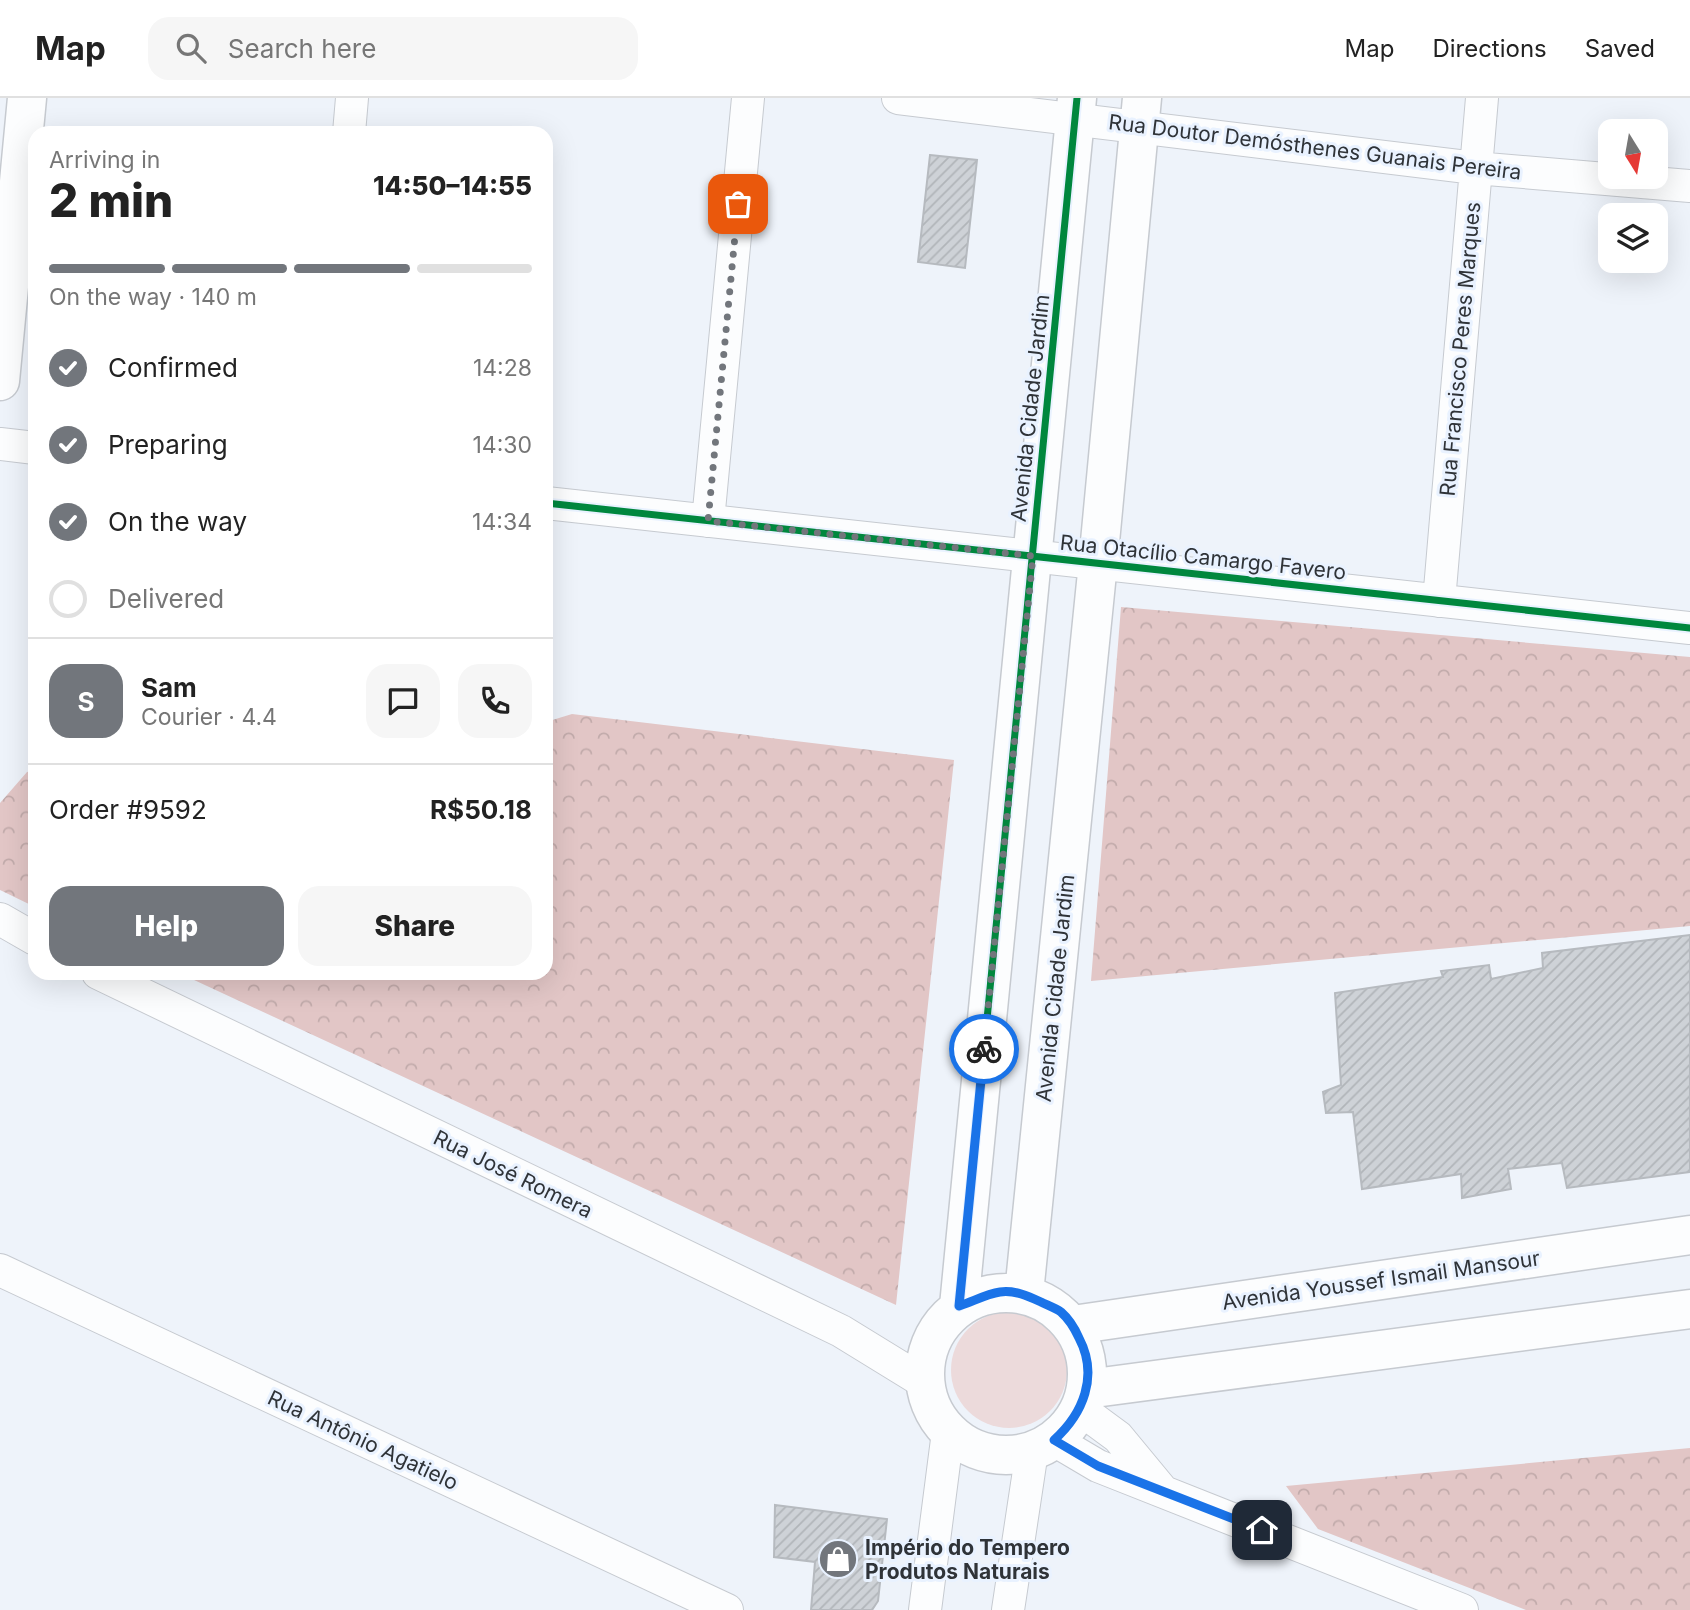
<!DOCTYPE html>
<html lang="en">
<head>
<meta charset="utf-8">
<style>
  :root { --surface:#fff; --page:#f6f6f6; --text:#222; --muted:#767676; --line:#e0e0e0; --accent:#72767c }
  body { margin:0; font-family:Inter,sans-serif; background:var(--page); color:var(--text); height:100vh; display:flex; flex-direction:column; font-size:26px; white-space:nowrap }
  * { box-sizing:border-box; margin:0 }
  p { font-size:23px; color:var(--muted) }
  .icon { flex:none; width:38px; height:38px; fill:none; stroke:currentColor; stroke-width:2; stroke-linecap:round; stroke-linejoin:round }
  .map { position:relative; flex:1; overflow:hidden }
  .panel { position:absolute; left:28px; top:28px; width:525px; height:854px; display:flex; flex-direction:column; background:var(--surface); border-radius:21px; box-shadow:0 7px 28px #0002 }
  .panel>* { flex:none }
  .needle { width:46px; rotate:169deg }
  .controls { position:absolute; left:1598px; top:21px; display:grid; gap:14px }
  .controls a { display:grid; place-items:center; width:70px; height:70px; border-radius:14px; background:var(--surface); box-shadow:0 7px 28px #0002; font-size:35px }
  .pin { position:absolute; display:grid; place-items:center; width:60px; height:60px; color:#fff; margin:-30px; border-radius:14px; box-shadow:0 4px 10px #0006 }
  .courier { position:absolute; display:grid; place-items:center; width:70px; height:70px; margin:-35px; border:5px solid #1a73e8; border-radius:50%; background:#fff; color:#222; box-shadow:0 2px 9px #0007 }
  .overview em { font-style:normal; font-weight:800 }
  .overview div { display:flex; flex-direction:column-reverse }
  .overview { display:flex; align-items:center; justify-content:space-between; height:119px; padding:0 21px }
  h1 { font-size:46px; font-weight:800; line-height:52px }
  .bar { display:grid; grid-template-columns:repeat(4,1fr); gap:10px 7px; align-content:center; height:84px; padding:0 21px }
  .bar i { height:9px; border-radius:5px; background:var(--line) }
  .bar .on { background:var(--accent) }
  .bar p { grid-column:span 4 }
  .line { display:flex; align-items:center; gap:18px; padding:0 21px; border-top:2px solid var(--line) }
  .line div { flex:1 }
  .round { display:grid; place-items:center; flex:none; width:74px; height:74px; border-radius:21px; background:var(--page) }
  ol { padding:0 21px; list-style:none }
  li { display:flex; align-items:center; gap:21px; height:77px }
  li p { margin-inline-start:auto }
  li .icon { padding:7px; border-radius:50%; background:var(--accent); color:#fff; stroke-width:4 }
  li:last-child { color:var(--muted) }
  li i { width:38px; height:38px; border:4px solid var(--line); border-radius:50% }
  .cta { display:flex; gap:14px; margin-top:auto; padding:14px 21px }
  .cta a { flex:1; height:80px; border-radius:21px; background:var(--accent); color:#fff; font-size:28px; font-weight:800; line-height:80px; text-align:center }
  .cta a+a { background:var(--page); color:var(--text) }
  header { display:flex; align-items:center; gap:42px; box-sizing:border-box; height:98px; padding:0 35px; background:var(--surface); border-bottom:2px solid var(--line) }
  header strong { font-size:33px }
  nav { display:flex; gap:38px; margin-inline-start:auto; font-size:24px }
  .search { width:490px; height:63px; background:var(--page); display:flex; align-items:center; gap:18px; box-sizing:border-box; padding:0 24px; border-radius:21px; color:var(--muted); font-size:26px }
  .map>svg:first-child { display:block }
  .green { fill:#ecdadb }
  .forest { fill:url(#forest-crowns) }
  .building { fill:url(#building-hatch); stroke:#b6babf; stroke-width:2 }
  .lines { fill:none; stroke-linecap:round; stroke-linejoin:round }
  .minor-casing { stroke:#c6cad0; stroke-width:34 }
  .tertiary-casing { stroke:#c6cad0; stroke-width:41 }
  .minor { stroke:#fcfdfe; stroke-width:32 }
  .tertiary { stroke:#fcfdfe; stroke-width:38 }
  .cycleway-casing { stroke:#e9f2ff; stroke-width:11 }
  .cycleway { stroke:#00873e; stroke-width:7 }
  .done { stroke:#72767c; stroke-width:7; stroke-dasharray:0 12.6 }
  .route { stroke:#1a73e8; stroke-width:9 }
  .labels { text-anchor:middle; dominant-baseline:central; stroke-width:6; stroke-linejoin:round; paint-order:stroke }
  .street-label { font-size:21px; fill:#2f3338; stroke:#e9f2ff }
  .poi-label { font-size:21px; font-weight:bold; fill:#2f3338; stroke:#e9f2ff; text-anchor:start }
</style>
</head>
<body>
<header>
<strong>Map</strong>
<div class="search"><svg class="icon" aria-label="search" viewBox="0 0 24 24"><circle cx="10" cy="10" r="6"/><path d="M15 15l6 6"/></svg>Search here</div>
<nav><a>Map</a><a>Directions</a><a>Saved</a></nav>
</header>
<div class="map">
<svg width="1690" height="1512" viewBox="0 0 1690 1512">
  <defs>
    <pattern id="forest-crowns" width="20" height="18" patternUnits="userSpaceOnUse" patternTransform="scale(1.75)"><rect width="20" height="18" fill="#e2c6c6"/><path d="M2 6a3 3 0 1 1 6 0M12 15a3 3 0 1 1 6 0" fill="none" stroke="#c2abab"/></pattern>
    <pattern id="building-hatch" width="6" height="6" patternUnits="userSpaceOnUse" patternTransform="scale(1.75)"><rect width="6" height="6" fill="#ced2d7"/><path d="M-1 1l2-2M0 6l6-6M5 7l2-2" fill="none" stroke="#b1b5b9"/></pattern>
  </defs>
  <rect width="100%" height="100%" fill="#eef3fa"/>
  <!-- green -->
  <path class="green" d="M951 1272a58 58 0 1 1 116 0a58 58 0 1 1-116 0Z"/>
  <!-- forest -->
  <path class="forest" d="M 1121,509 L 1690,559 L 1690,828 L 1091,883 Z
    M 572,616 L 954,662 L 896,1207 L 179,875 L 546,875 L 546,624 Z
    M 35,672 L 35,809 L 0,792 L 0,705 L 27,674 Z
    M 1690,1350 L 1690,1512 L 1526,1512 L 1318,1431 L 1286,1388 Z"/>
  <!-- building -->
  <path class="building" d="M 930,57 L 977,62 L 965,170 L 918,164 Z
    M 1690,837 L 1690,1074 L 1567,1090 L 1562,1065 L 1508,1071 L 1511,1091 L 1462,1100 L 1461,1076 L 1362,1091 L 1353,1014 L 1326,1015 L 1323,994 L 1341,987 L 1335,895 L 1443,879 L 1441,873 L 1489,867 L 1491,881 L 1543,870 L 1542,855 Z
    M 775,1407 L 887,1421 L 878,1503 L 872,1512 L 811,1512 L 815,1464 L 774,1459 Z"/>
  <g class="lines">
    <!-- minor casing -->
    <g class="minor-casing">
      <path id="minor" d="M 898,0 L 1475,70 L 1690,88
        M 349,35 L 352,0
        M 0,346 L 35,350
        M 546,405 L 1690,530
        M 708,423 L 748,0
        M 1439,503 L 1482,0
        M 0,821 L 35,841
        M 98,875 L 841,1233 L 924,1284
        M 0,1172 L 727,1512
        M 1080,1311 L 1118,1339 L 1161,1391
        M 1054,1342 L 1098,1368 L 1462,1512
        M 925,1512 L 948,1334
        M 1008,1512 L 1032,1353"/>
    </g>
    <!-- tertiary casing -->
    <g class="tertiary-casing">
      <path id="tertiary" d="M 0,283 L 27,0
        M925 1276a81 81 0 1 1 162 0a81 81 0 1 1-162 0Z
        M 1024,1195 L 1098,465 L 1142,0
        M 959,1208 L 1077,0
        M 1073,1227 L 1690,1137
        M 1087,1291 L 1690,1211"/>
    </g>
    <!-- minor -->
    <use href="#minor" class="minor"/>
    <!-- tertiary -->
    <use href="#tertiary" class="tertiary"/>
    <!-- cycleway casing -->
    <g class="cycleway-casing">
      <path id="cycleway" d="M 546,405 L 1690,530
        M 959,1208 L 1077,0"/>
    </g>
    <!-- cycleway -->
    <use href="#cycleway" class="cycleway"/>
  </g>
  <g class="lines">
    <!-- done -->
    <path class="done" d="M 738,106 L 708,423 L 1033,458 L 984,951"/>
    <!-- route -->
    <path class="route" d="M 984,951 L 959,1208 C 972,1204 986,1196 1000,1194 C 1015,1192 1028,1198 1041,1204 C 1047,1207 1055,1210 1061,1214 C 1069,1221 1075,1231 1079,1240 C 1099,1278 1083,1316 1054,1342 L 1098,1368 L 1262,1432"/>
  </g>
  <!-- icons -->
  <defs>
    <g id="shop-disc" transform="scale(2.0125)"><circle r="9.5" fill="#72767c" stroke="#e9f2ff"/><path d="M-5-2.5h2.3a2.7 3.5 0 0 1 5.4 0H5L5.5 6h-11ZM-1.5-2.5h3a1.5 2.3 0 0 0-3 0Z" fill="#fff"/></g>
  </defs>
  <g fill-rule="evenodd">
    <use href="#shop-disc" x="838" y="1461"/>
  </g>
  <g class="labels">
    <!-- street labels -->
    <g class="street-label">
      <text transform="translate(1315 49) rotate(7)">Rua Doutor Demósthenes Guanais Pereira</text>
      <text transform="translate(1460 251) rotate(-85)">Rua Francisco Peres Marques</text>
      <text transform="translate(1030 310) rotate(-84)">Avenida Cidade Jardim</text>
      <text transform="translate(1203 459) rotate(6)">Rua Otacílio Camargo Favero</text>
      <text transform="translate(1055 890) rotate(-84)">Avenida Cidade Jardim</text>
      <text transform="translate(513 1076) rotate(26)">Rua José Romera</text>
      <text transform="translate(1381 1182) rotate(-8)">Avenida Youssef Ismail Mansour</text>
      <text transform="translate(363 1342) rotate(25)">Rua Antônio Agatielo</text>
    </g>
    <!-- poi labels -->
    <g class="poi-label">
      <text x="865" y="1449">Império do Tempero<tspan x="865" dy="24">Produtos Naturais</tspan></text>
    </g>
  </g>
</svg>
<div class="controls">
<a><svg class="needle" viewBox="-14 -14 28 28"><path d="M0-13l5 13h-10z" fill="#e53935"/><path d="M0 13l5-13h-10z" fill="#767676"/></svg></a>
<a><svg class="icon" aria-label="layers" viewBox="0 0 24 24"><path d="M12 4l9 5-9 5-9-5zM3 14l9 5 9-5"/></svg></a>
</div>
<div class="pin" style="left:738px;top:106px;background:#ea580c"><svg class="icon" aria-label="bag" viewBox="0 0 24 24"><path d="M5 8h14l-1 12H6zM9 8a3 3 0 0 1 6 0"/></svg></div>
<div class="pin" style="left:1262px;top:1432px;background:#1f2937"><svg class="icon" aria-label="home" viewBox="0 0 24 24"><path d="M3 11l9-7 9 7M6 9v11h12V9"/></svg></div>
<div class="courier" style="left:984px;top:951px"><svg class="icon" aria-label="bike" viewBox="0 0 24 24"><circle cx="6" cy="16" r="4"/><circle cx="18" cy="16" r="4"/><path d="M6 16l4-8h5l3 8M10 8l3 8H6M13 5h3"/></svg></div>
<section class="panel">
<div class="overview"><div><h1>2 min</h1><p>Arriving in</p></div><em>14:50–14:55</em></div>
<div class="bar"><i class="on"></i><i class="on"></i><i class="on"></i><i></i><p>On the way · 140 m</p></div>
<ol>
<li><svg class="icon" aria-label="check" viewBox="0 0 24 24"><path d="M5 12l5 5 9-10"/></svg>Confirmed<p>14:28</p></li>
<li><svg class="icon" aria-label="check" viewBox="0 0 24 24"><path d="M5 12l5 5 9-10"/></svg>Preparing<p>14:30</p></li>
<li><svg class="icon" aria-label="check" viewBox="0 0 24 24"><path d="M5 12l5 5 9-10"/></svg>On the way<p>14:34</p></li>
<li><i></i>Delivered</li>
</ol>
<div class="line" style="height:126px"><b class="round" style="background:var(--accent);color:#fff">S</b><div><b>Sam</b><p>Courier · 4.4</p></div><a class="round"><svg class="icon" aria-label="chat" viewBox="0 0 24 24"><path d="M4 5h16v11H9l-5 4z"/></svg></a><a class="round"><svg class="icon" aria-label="phone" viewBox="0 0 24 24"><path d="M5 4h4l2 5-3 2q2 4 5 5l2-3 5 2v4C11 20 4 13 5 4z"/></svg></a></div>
<div class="line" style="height:91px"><div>Order #9592</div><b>R$50.18</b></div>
<div class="cta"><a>Help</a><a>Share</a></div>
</section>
</div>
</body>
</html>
